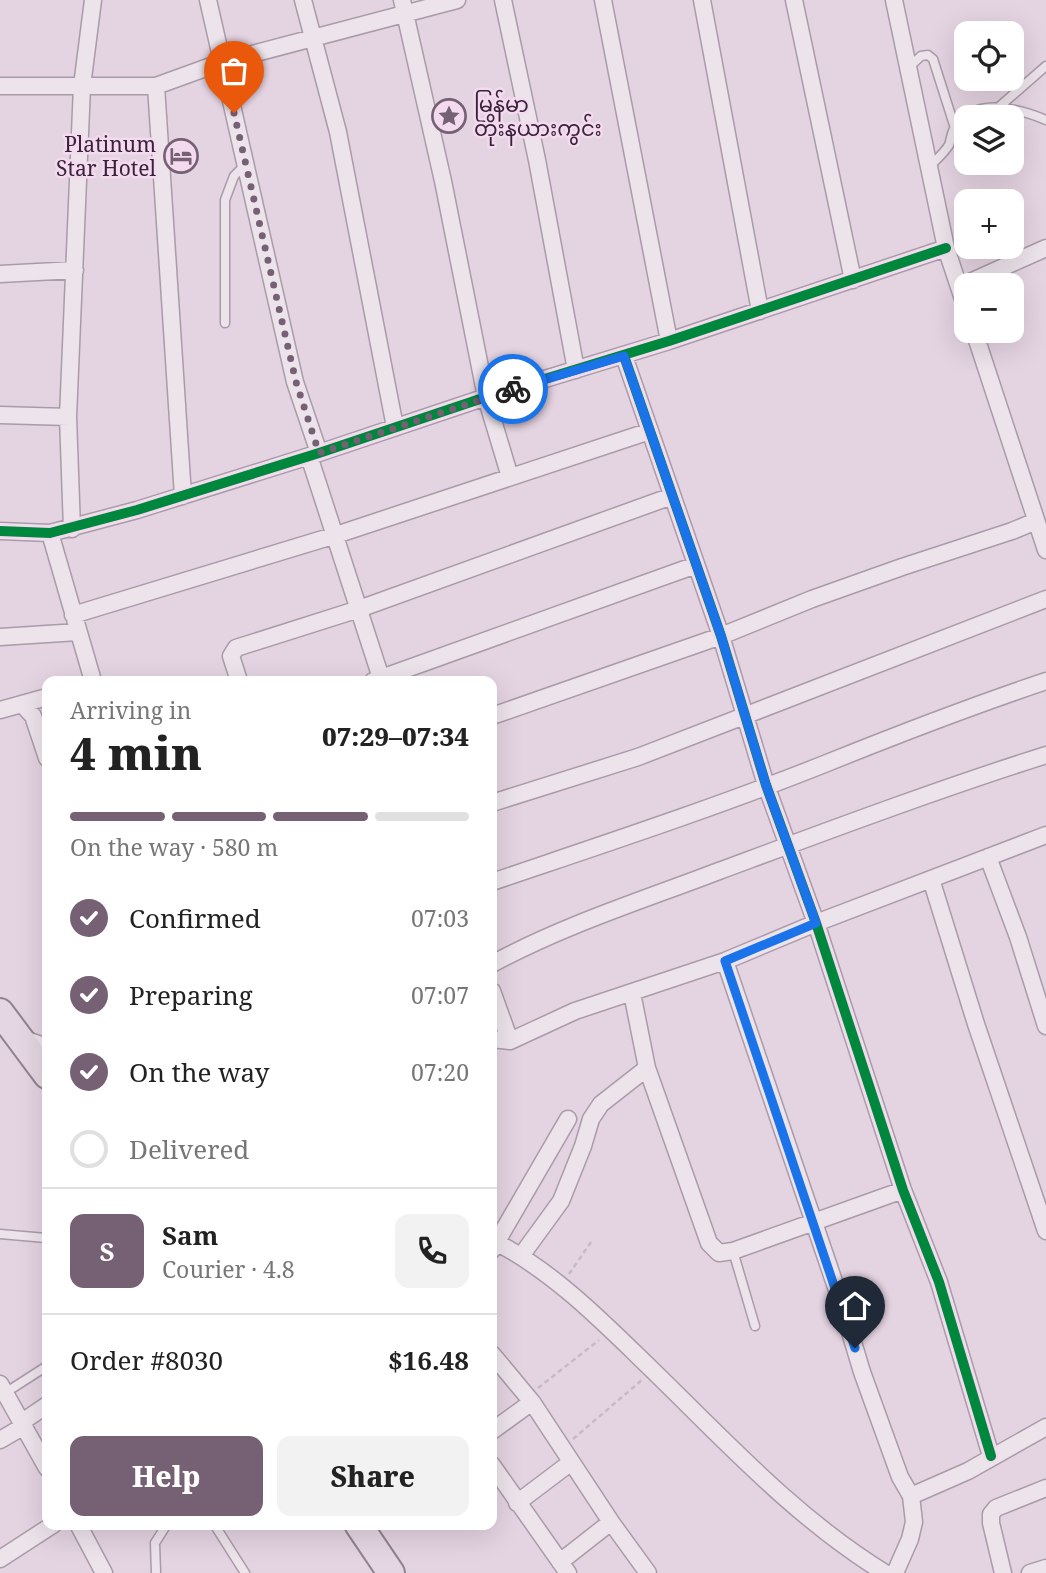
<!DOCTYPE html>
<html lang="en">
<head>
<meta charset="utf-8">
<style>
  :root { --surface:#fff; --page:#f2f2f2; --text:#222; --muted:#767676; --line:#e0e0e0; --accent:#756074 }
  body { margin:0; font-family:"Noto Serif","Noto Sans Myanmar",serif; background:var(--page); color:var(--text); height:100vh; display:flex; flex-direction:column; font-size:26px; white-space:nowrap }
  * { box-sizing:border-box; margin:0 }
  p { font-size:23px; color:var(--muted) }
  .icon { flex:none; width:38px; height:38px; fill:none; stroke:currentColor; stroke-width:2; stroke-linecap:round; stroke-linejoin:round }
  .map { position:relative; flex:1; overflow:hidden }
  .sheet { position:absolute; left:42px; top:676px; width:455px; height:854px; display:flex; flex-direction:column; background:var(--surface); border-radius:14px; box-shadow:0 7px 28px #0002 }
  .sheet>* { flex:none }
  .tools { position:absolute; left:954px; top:21px; display:grid; gap:14px }
  .tools a { display:grid; place-items:center; width:70px; height:70px; border-radius:14px; background:var(--surface); box-shadow:0 7px 28px #0002; font-size:35px }
  .pin { position:absolute; display:grid; place-items:center; width:60px; height:60px; color:#fff; margin:-72px -30px; border-radius:50% 50% 50% 0; rotate:-45deg; box-shadow:0 0 7px #0007 }
  .pin .icon { rotate:45deg }
  .courier { position:absolute; display:grid; place-items:center; width:70px; height:70px; margin:-35px; border:5px solid #1a73e8; border-radius:50%; background:#fff; color:#222; box-shadow:0 2px 9px #0007 }
  .overview em { font-style:normal; font-weight:800 }
  .overview div { display:flex; flex-direction:column-reverse }
  .overview { display:flex; align-items:center; justify-content:space-between; height:119px; padding:0 28px }
  h1 { font-size:46px; font-weight:800; line-height:52px }
  .bar { display:grid; grid-template-columns:repeat(4,1fr); gap:10px 7px; align-content:center; height:84px; padding:0 28px }
  .bar i { height:9px; border-radius:5px; background:var(--line) }
  .bar .active { background:var(--accent) }
  .bar p { grid-column:span 4 }
  .line { display:flex; align-items:center; gap:18px; padding:0 28px; border-top:2px solid var(--line) }
  .line div { flex:1 }
  .round { display:grid; place-items:center; flex:none; width:74px; height:74px; border-radius:14px; background:var(--page) }
  ol { padding:0 28px; list-style:none }
  li { display:flex; align-items:center; gap:21px; height:77px }
  li p { margin-inline-start:auto }
  li .icon { padding:7px; border-radius:50%; background:var(--accent); color:#fff; stroke-width:4 }
  li:last-child { color:var(--muted) }
  li i { width:38px; height:38px; border:4px solid var(--line); border-radius:50% }
  .action { display:flex; gap:14px; margin-top:auto; padding:14px 28px }
  .action a { flex:1; height:80px; border-radius:14px; background:var(--accent); color:#fff; font-size:28px; font-weight:800; line-height:80px; text-align:center }
  .action a+a { background:var(--page); color:var(--text) }
  .map>svg:first-child { display:block }
  .lines { fill:none; stroke-linecap:round; stroke-linejoin:round }
  .lane-casing { stroke:#aa9ba9; stroke-width:11 }
  .street-casing { stroke:#aa9ba9; stroke-width:19 }
  .primary-casing { stroke:#90828e; stroke-width:30 }
  .path { stroke:#c6bac5; stroke-width:2.5; stroke-dasharray:5 3.5; stroke-linecap:butt }
  .lane { stroke:#ede3eb; stroke-width:8 }
  .street { stroke:#ede3eb; stroke-width:16 }
  .primary { stroke:#e4d6e2; stroke-width:26 }
  .cycleway-casing { stroke:#f4daee; stroke-width:15 }
  .cycleway { stroke:#00873e; stroke-width:10 }
  .done { stroke:#756074; stroke-width:7; stroke-dasharray:0 12.6 }
  .route { stroke:#1a73e8; stroke-width:9 }
  .labels { text-anchor:middle; dominant-baseline:central; stroke-width:5; stroke-linejoin:round; paint-order:stroke }
  .poi-label { font-size:21px; fill:#39223a; stroke:#f4daee; text-anchor:start }
</style>
</head>
<body>
<div class="map">
<svg width="1046" height="1573" viewBox="0 0 1046 1573">
  <rect width="100%" height="100%" fill="#e4d3e1"/>
  <g class="lines">
    <!-- lane casing -->
    <g class="lane-casing">
      <path id="lane" d="M 908,68 L 921,56 L 928,55 L 933,59 L 955,128
        M 1000,106 L 1046,66
        M 930,166 C 936,160 944,153 949,145 C 951,140 951,134 954,129 C 973,96 1018,108 1046,120
        M 225,323 L 225,200 L 234,176 L 246,164
        M 0,1234 L 46,1238
        M 733,1251 L 755,1326
        M 5,1393 L 47,1366
        M 214,1524 L 245,1573
        M 156,1573 L 155,1543 L 167,1524"/>
    </g>
    <!-- street casing -->
    <g class="street-casing">
      <path id="street" d="M 208,0 L 295,382 L 319,453
        M 303,0 L 338,132 L 395,427
        M 402,0 L 443,181 L 486,397 L 510,477
        M 503,0 L 537,160 L 576,370
        M 603,0 L 669,341
        M 702,0 L 760,311
        M 794,0 L 853,280
        M 894,0 L 946,248 L 966,308
        M 0,86 L 156,86 L 222,62 L 457,0
        M 156,86 L 183,496
        M 0,274 L 75,270
        M 959,287 L 1046,248
        M 974,331 L 1046,550
        M 624,356 L 721,636 L 766,785 L 816,923 L 903,1190 L 939,1282 L 991,1456
        M 0,415 L 68,417
        M 309,456 L 382,681
        M 72,529 L 68,417 L 82,86 L 93,0
        M 0,531 L 50,533 L 137,510 L 319,453 L 486,397 L 669,341 L 946,248
        M 50,533 L 93,681
        M 73,615 L 336,535 L 650,431
        M 0,637 L 78,632
        M 239,681 L 231,656 L 236,648 L 359,609 L 672,496
        M 373,681 L 696,565
        M 22,704 L 33,716 L 47,758
        M 0,710 L 47,697
        M 492,716 L 721,636 L 812,599 L 902,567 L 1012,531 L 1036,521
        M 492,803 L 638,757 L 1046,599
        M 988,857 L 1018,937 L 1046,1026
        M 931,879 L 976,1024 L 1046,1231
        M 492,882 C 604,844 717,807 827,763 C 899,734 972,706 1046,681
        M 725,961 L 840,1299 L 862,1372 L 900,1477 L 911,1496 L 914,1522 L 910,1539 L 895,1573
        M 492,964 C 564,925 643,900 719,871 C 827,831 936,790 1046,755
        M 492,991 L 510,1041
        M 632,993 L 647,1068 L 709,1243 L 719,1253 L 733,1251 L 903,1190
        M 21,1038 L 47,1047
        M 492,1039 L 510,1041 L 575,1011 L 725,961 L 816,923 L 1046,835
        M 492,1240 C 549,1269 595,1314 641,1359 C 719,1434 792,1516 885,1573
        M 492,1250 L 568,1119
        M 521,1256 L 561,1201 L 583,1146 L 591,1119 L 601,1104 L 647,1068
        M 492,1354 L 532,1402 L 611,1522 L 648,1573
        M 0,1384 L 47,1468
        M 22,1422 L 47,1405
        M 492,1431 L 532,1402
        M 0,1440 L 24,1426
        M 492,1465 L 568,1573
        M 911,1496 L 968,1471 L 1046,1427
        M 517,1503 L 570,1463
        M 78,1524 L 104,1573
        M 0,1559 L 54,1524
        M 560,1562 L 611,1522
        M 1003,1573 L 991,1523 L 991,1514 L 996,1508 L 1046,1488
        M 1030,1573 L 1046,1568"/>
    </g>
    <!-- primary casing -->
    <g class="primary-casing">
      <path id="primary" d="M 0,1012 L 47,1075
        M 358,1524 L 391,1573"/>
    </g>
    <!-- path -->
    <path class="path" d="M 569,1274 L 591,1242
      M 538,1388 L 599,1340
      M 573,1439 L 643,1379"/>
    <!-- lane -->
    <use href="#lane" class="lane"/>
    <!-- street -->
    <use href="#street" class="street"/>
    <!-- primary -->
    <use href="#primary" class="primary"/>
    <!-- cycleway casing -->
    <g class="cycleway-casing">
      <path id="cycleway" d="M 624,356 L 721,636 L 766,785 L 816,923 L 903,1190 L 939,1282 L 991,1456
        M 0,531 L 50,533 L 137,510 L 319,453 L 486,397 L 669,341 L 946,248"/>
    </g>
    <!-- cycleway -->
    <use href="#cycleway" class="cycleway"/>
  </g>
  <g class="lines">
    <!-- done -->
    <path class="done" d="M 234,113 L 296,382 L 319,453 L 513,389"/>
    <!-- route -->
    <path class="route" d="M 513,389 L 624,356 L 721,636 L 766,785 L 816,923 L 725,961 L 855,1348"/>
  </g>
  <!-- icons -->
  <defs>
    <g id="sight-ring" transform="scale(1.75)"><circle r="9.5" fill="#f4daee" stroke="#756074" stroke-width="1.5"/><path d="M0-6L1.8-2.2L6-1.7L2.9 1.2L3.7 5.4L0 3.3L-3.7 5.4L-2.9 1.2L-6-1.7L-1.8-2.2Z" fill="#756074"/></g>
    <g id="hotel-ring" transform="scale(1.75)"><circle r="9.5" fill="#f4daee" stroke="#756074" stroke-width="1.5"/><path d="M-6-4.5h1.5V1H6V5H4.5V3h-9V5H-6ZM-4 0a1.8 1.8 0 1 1 3.6 0ZM.5 0V-2.5h3Q6-2.5 6 0Z" fill="#756074"/></g>
  </defs>
  <g fill-rule="evenodd">
    <use href="#sight-ring" x="449" y="116"/>
    <use href="#hotel-ring" x="181" y="156"/>
  </g>
  <g class="labels">
    <!-- poi labels -->
    <g class="poi-label">
      <text x="474" y="104">မြန်မာ<tspan x="474" dy="24">တိုးနယားကွင်း</tspan></text>
      <text x="156" y="144" text-anchor="end">Platinum<tspan x="156" dy="24">Star Hotel</tspan></text>
    </g>
  </g>
</svg>
<div class="tools">
<a><svg class="icon" aria-label="locate" viewBox="0 0 24 24"><circle cx="12" cy="12" r="6"/><path d="M12 2v4M12 18v4M2 12h4M18 12h4"/></svg></a>
<a><svg class="icon" aria-label="layers" viewBox="0 0 24 24"><path d="M12 4l9 5-9 5-9-5zM3 14l9 5 9-5"/></svg></a>
<a>+</a>
<a>−</a>
</div>
<div class="pin" style="left:234px;top:113px;background:#ea580c"><svg class="icon" aria-label="bag" viewBox="0 0 24 24"><path d="M5 8h14l-1 12H6zM9 8a3 3 0 0 1 6 0"/></svg></div>
<div class="pin" style="left:855px;top:1348px;background:#1f2937"><svg class="icon" aria-label="home" viewBox="0 0 24 24"><path d="M3 11l9-7 9 7M6 9v11h12V9"/></svg></div>
<div class="courier" style="left:513px;top:389px"><svg class="icon" aria-label="bike" viewBox="0 0 24 24"><circle cx="6" cy="16" r="4"/><circle cx="18" cy="16" r="4"/><path d="M6 16l4-8h5l3 8M10 8l3 8H6M13 5h3"/></svg></div>
<section class="sheet">
<div class="overview"><div><h1>4 min</h1><p>Arriving in</p></div><em>07:29–07:34</em></div>
<div class="bar"><i class="active"></i><i class="active"></i><i class="active"></i><i></i><p>On the way · 580 m</p></div>
<ol>
<li><svg class="icon" aria-label="check" viewBox="0 0 24 24"><path d="M5 12l5 5 9-10"/></svg>Confirmed<p>07:03</p></li>
<li><svg class="icon" aria-label="check" viewBox="0 0 24 24"><path d="M5 12l5 5 9-10"/></svg>Preparing<p>07:07</p></li>
<li><svg class="icon" aria-label="check" viewBox="0 0 24 24"><path d="M5 12l5 5 9-10"/></svg>On the way<p>07:20</p></li>
<li><i></i>Delivered</li>
</ol>
<div class="line" style="height:126px"><b class="round" style="background:var(--accent);color:#fff">S</b><div><b>Sam</b><p>Courier · 4.8</p></div><a class="round"><svg class="icon" aria-label="phone" viewBox="0 0 24 24"><path d="M5 4h4l2 5-3 2q2 4 5 5l2-3 5 2v4C11 20 4 13 5 4z"/></svg></a></div>
<div class="line" style="height:91px"><div>Order #8030</div><b>$16.48</b></div>
<div class="action"><a>Help</a><a>Share</a></div>
</section>
</div>
</body>
</html>
